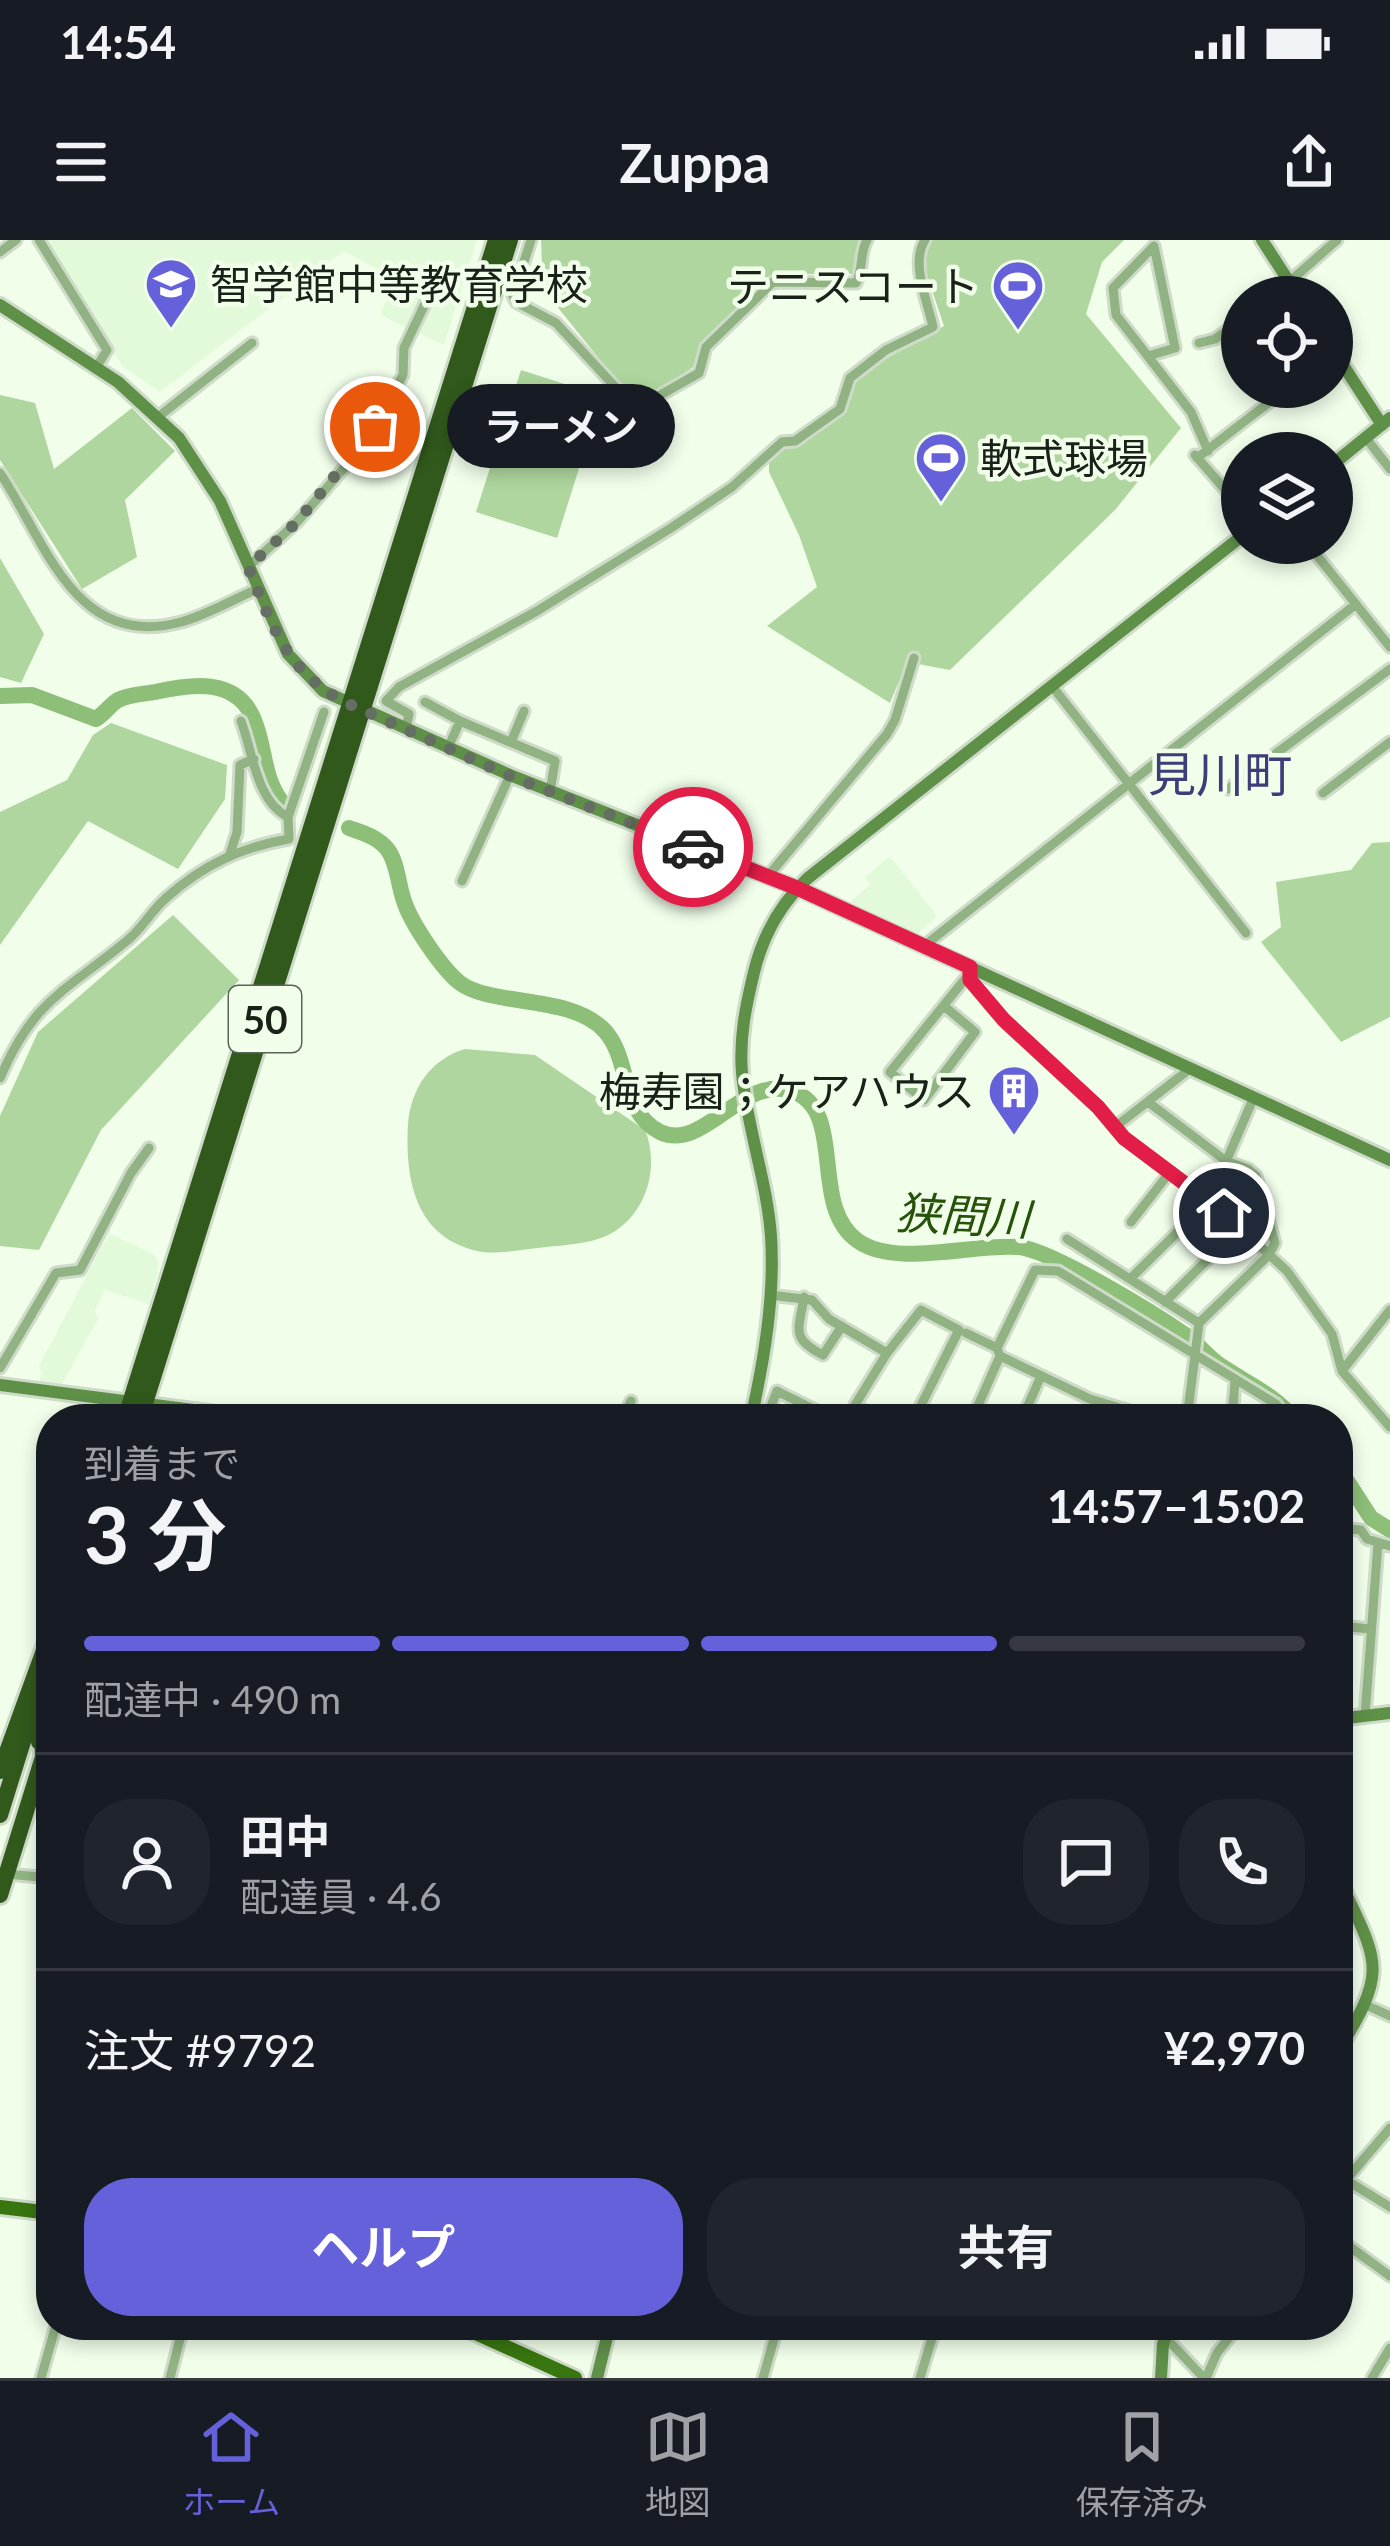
<!DOCTYPE html>
<html lang="ja">
<head>
<meta charset="utf-8">
<style>
  :root { --surface:#171b24; --page:#20242c; --text:#f1f3f6; --muted:#9ea1a6; --line:#363941; --accent:#6561da }
  body { margin:0; font-family:Lato,"Noto Sans JP",sans-serif; background:var(--page); color:var(--text); height:100vh; display:flex; flex-direction:column; font-size:45px; white-space:nowrap }
  * { box-sizing:border-box; margin:0 }
  p { font-size:39px; color:var(--muted) }
  .icon { flex:none; width:66px; height:66px; fill:none; stroke:currentColor; stroke-width:2; stroke-linecap:round; stroke-linejoin:round }
  .map { position:relative; flex:1; overflow:hidden }
  .drawer { position:absolute; left:36px; top:1164px; width:1317px; height:936px; display:flex; flex-direction:column; background:var(--surface); border-radius:48px; box-shadow:0 6px 18px #0003 }
  .drawer>* { flex:none }
  .fabs { position:absolute; left:1221px; top:36px; display:grid; gap:24px }
  .fabs a { display:grid; place-items:center; width:132px; height:132px; border-radius:50%; background:var(--surface); box-shadow:0 6px 18px #0003; font-size:60px }
  .pin { position:absolute; display:grid; place-items:center; width:102px; height:102px; color:#fff; margin:-51px; border:6px solid #fff; border-radius:50%; box-shadow:0 3px 12px #0007 }
  .courier { position:absolute; display:grid; place-items:center; width:120px; height:120px; margin:-60px; border:9px solid #e11d48; border-radius:50%; background:#fff; color:#222; box-shadow:0 3px 15px #0007 }
  .bubble { position:absolute; height:84px; border-radius:42px; background:var(--surface); box-shadow:0 6px 18px #0003; font-size:39px; font-weight:700; line-height:84px; text-align:center }
  .summary em { font-style:normal; font-weight:700 }
  .summary div { display:flex; flex-direction:column-reverse }
  .summary { display:flex; align-items:center; justify-content:space-between; height:204px; padding:0 48px }
  h1 { font-size:78px; font-weight:700; line-height:90px }
  .bar { display:grid; grid-template-columns:repeat(4,1fr); gap:18px 12px; align-content:center; height:144px; padding:0 48px }
  .bar i { height:15px; border-radius:9px; background:var(--line) }
  .bar .selected { background:var(--accent) }
  .bar p { grid-column:span 4 }
  .line { display:flex; align-items:center; gap:30px; padding:0 48px; border-top:3px solid var(--line) }
  .line div { flex:1 }
  .round { display:grid; place-items:center; flex:none; width:126px; height:126px; border-radius:48px; background:var(--page) }
  .cta { display:flex; gap:24px; margin-top:auto; padding:24px 48px }
  .cta a { flex:1; height:138px; border-radius:48px; background:var(--accent); color:#fff; font-size:48px; font-weight:700; line-height:138px; text-align:center }
  .cta a+a { background:var(--page); color:var(--text) }
  .status { display:flex; justify-content:space-between; align-items:center; height:84px; padding:0 60px; background:var(--surface); direction:ltr }
  .status svg { height:33px; fill:currentColor }
  header { display:flex; justify-content:space-between; align-items:center; height:156px; padding:0 48px; background:var(--surface); font-size:54px; font-weight:700 }
  .dock { display:flex; justify-content:space-around; align-items:center; height:168px; border-top:3px solid var(--line); background:var(--surface); font-size:33px; color:var(--muted) }
  .dock a { display:grid; justify-items:center; gap:6px }
  .dock .selected { color:var(--accent) }
  .map>svg:first-child { display:block }
  .built { fill:#e3fada }
  .green { fill:#afd69e }
  .lines { fill:none; stroke-linecap:round; stroke-linejoin:round }
  .river { stroke:#8ebf79; stroke-width:16 }
  .street-casing { stroke:#cedbc8; stroke-width:15 }
  .secondary-casing { stroke:#cedbc8; stroke-width:18 }
  .primary-casing { stroke:#cedbc8; stroke-width:20 }
  .highway-casing { stroke:#cedbc8; stroke-width:22 }
  .street { stroke:#91b383; stroke-width:9 }
  .secondary { stroke:#5e9048; stroke-width:12 }
  .primary { stroke:#38760f; stroke-width:14 }
  .highway { stroke:#31591c; stroke-width:16 }
  .done { stroke:#656e62; stroke-width:12; stroke-dasharray:0 21.6 }
  .route { stroke:#e11d48; stroke-width:15 }
  .labels { text-anchor:middle; dominant-baseline:central; stroke-width:9; stroke-linejoin:round; paint-order:stroke }
  .shield { fill:#f0feea; stroke:#5a6357; stroke-width:3 }
  .shield-label { font-size:39px; font-weight:bold; fill:#1a2118 }
  .poi-label { font-size:42px; fill:#1a2118; stroke:#f0feea; text-anchor:start }
  .water-label { font-size:45px; font-style:italic; fill:#265309; stroke:#f0feea }
  .quarter-label { font-size:48px; fill:#3c3d79; stroke:#f0feea }
</style>
</head>
<body>
<div class="status"><b>14:54</b><svg viewBox="0 0 49 12"><path d="M0 12V9h3v3zM5 12V6h3v6zM10 12V3h3v9zM15 12V0h3v12zM26 1h20v11H26zM47 4h2v5h-2z"/></svg></div>
<header><svg class="icon" aria-label="menu" viewBox="0 0 24 24"><path d="M4 6h16M4 12h16M4 18h16"/></svg>Zuppa<svg class="icon" aria-label="share" viewBox="0 0 24 24"><path d="M12 15V3M7 8l5-5 5 5M5 13v7h14v-7"/></svg></header>
<div class="map">
<svg width="1390" height="2138" viewBox="0 0 1390 2138">
  <rect width="100%" height="100%" fill="#f0feea"/>
  <!-- built -->
  <path class="built" d="M 46,0 L 477,0 L 444,105 L 380,75 L 395,39 L 344,11 L 160,152 L 123,127 Z
    M 890,616 L 937,676 L 917,694 L 850,662 L 870,645 L 865,637 Z
    M 109,993 L 155,1015 L 159,1026 L 149,1064 L 105,1050 L 95,1070 L 98,1079 L 61,1146 L 38,1144 L 42,1134 L 39,1126 Z"/>
  <!-- green -->
  <path class="green" d="M 541,0 L 864,0 L 857,34 L 774,34 L 704,104 L 701,122 L 655,152 L 625,151 L 543,49 Z
    M 928,0 L 1124,0 L 1102,22 L 1086,74 L 1181,188 L 1115,270 L 950,430 L 907,422 L 890,463 L 767,386 L 817,347 L 799,295 L 769,232 L 769,221 C 787,200 838,188 849,162 C 853,153 854,144 859,134 L 944,86 L 922,21 Z
    M 521,130 L 602,156 L 557,298 L 476,272 Z
    M 0,155 L 35,163 L 54,229 L 132,168 L 175,211 L 125,260 L 137,317 L 82,349 L 0,220 Z
    M 0,318 L 44,394 L 21,443 L 0,437 Z
    M 111,483 L 227,525 L 225,559 L 178,629 L 88,581 L 0,705 L 0,572 L 67,540 L 93,495 Z
    M 1390,602 L 1390,777 L 1341,802 L 1261,702 L 1281,687 L 1276,642 L 1351,630 L 1372,603 Z
    M 173,675 L 239,740 L 101,890 L 39,1010 L 0,1006 L 0,876 L 38,792 Z
    M 465,809 L 535,815 L 645,890 C 660,926 647,974 610,994 C 589,1005 560,1005 538,1008 C 518,1010 492,1016 473,1010 C 414,994 405,937 408,884 C 411,848 431,819 465,809 Z"/>
  <g class="lines">
    <!-- river -->
    <path class="river" d="M 0,456 L 32,455 L 96,479 C 104,474 110,465 118,460 C 128,455 144,454 155,452 C 192,444 237,437 254,480 C 267,512 262,541 286,567
      M 349,588 C 363,593 378,597 388,610 C 398,624 398,645 404,661 C 411,683 442,729 460,743 C 492,767 571,754 605,791 C 631,820 620,872 660,892 C 703,913 743,834 792,851 C 848,870 808,967 858,1001 C 896,1028 974,1003 1019,1007 C 1053,1011 1155,1074 1187,1096 C 1199,1105 1209,1118 1221,1126 C 1248,1144 1273,1154 1294,1179
      M 1338,1227 L 1371,1278 L 1390,1290"/>
    <!-- street casing -->
    <g class="street-casing">
      <path id="street" d="M 39,0 L 107,110 L 96,128
        M 531,0 L 513,56 L 516,62 L 556,83 L 632,165 L 648,162 L 699,133 L 706,107 L 773,42 L 856,43 C 864,28 859,14 867,0
        M 0,12 L 16,0
        M 1272,57 L 1337,0
        M 1199,103 L 1215,99 L 1242,80
        M 1148,116 L 1175,108 L 1154,6 L 1113,48 L 1116,75 L 1191,172 L 1208,211
        M 158,177 L 252,103
        M 1366,198 L 1390,229
        M 1195,215 L 1242,269
        M 1197,218 L 1289,147
        M 0,233 C 46,302 75,411 181,382 C 207,375 232,360 257,349
        M 1307,303 L 1390,407
        M 248,327 L 297,282 L 365,204 L 403,135 L 404,108 L 442,28
        M 1052,446 L 1246,693
        M 425,462 L 460,481 L 448,508
        M 241,481 C 253,512 256,561 288,577
        M 460,481 L 555,521 L 550,552
        M 406,488 L 409,474 L 386,461 L 399,447 L 537,371 L 671,288 L 732,247 L 782,202 L 795,201 L 840,169 L 850,138 L 886,110 L 933,87 C 928,62 910,23 925,0
        M 511,502 L 524,471
        M 1228,549 L 1390,429
        M 1323,553 L 1390,502
        M 289,599 L 288,577 L 324,472
        M 230,614 L 237,592 L 240,525 L 254,519
        M 768,636 L 887,494 L 895,480 L 914,418
        M 462,641 L 510,535
        M 924,706 L 1356,364
        M 970,727 L 970,740 L 1003,780 L 1098,867 L 1124,898 L 1224,973 L 1287,1031 L 1332,1094 L 1342,1131 L 1390,1187
        M 944,766 L 975,792 L 924,860 L 890,832 L 969,734
        M 0,838 C 35,757 67,751 129,699 C 143,687 152,670 166,658 C 203,625 241,607 289,599
        M 1148,862 L 1226,921 L 1248,929 L 1256,936 L 1275,1003 L 1269,1015 L 1199,1083 L 1187,1179
        M 1115,887 L 1191,828
        M 1131,982 L 1170,932
        M 1067,999 L 1199,1083
        M 1130,1039 L 1209,961 L 1254,857
        M 770,1055 L 812,1060 L 829,1079 L 887,1113
        M 804,1057 C 799,1090 790,1098 823,1115 L 842,1086
        M 1165,1062 L 1240,987
        M 966,1093 L 997,1108
        M 1000,1116 L 1090,1159 L 1156,1179
        M 0,1128 L 56,1033 L 80,1030 L 131,933 L 149,908
        M 1342,1131 L 1390,1070
        M 622,1179 L 631,1161
        M 766,1179 L 777,1151 L 819,1172 L 824,1179
        M 880,1179 L 855,1165 L 887,1113 L 921,1070 L 959,1090 L 914,1179
        M 972,1179 L 1000,1116 L 997,1108 L 1035,1030 L 1058,1031 L 1276,1164 L 1287,1179
        M 1022,1179 L 1041,1136
        M 1232,1179 L 1235,1141
        M 1338,1288 L 1361,1290 L 1367,1299 L 1390,1306
        M 1338,1386 L 1371,1389
        M 1365,1476 L 1378,1303
        M 6,1634 L 51,1638
        M 1368,1766 L 1390,1776
        M 1346,1940 L 1390,1888
        M 1338,1950 L 1346,1940 L 1390,1967
        M 1338,1998 L 1390,2036
        M 1141,2085 L 1164,2096 L 1204,2138
        M 41,2138 L 56,2085
        M 170,2138 L 182,2091
        M 763,2138 L 778,2085
        M 920,2138 L 936,2085
        M 1206,2138 L 1217,2113 L 1239,2085
        M 1372,2138 L 1390,2108"/>
    </g>
    <!-- secondary casing -->
    <g class="secondary-casing">
      <path id="secondary" d="M 1262,0 L 1299,57
        M 0,65 L 118,142 L 179,198 L 220,261 L 288,414 L 323,451 L 510,535 L 797,648 L 1390,920
        M 1332,108 L 1382,185
        M 1332,225 L 1390,178
        M 0,1145 L 263,1179
        M 751,1179 C 764,1120 775,1057 771,996 C 767,941 747,888 742,833 C 739,798 746,765 754,732 C 763,695 780,664 808,638 L 1242,296
        M 1338,1479 L 1390,1473
        M 1338,1637 C 1378,1722 1390,1728 1338,1811
        M 597,2138 L 610,2085
        M 1161,2138 L 1163,2104 L 1171,2085"/>
    </g>
    <!-- primary casing -->
    <g class="primary-casing">
      <path id="primary" d="M 0,1967 L 51,1973
        M 458,2085 L 575,2138"/>
    </g>
    <!-- highway casing -->
    <g class="highway-casing">
      <path id="highway" d="M 125,1179 L 496,0
        M 140,1179 L 510,0
        M 39,1502 L 51,1463
        M 0,1531 L 51,1391
        M 0,1575 L 51,1412
        M 0,1655 L 43,1517 L 42,1493"/>
    </g>
    <!-- street -->
    <use href="#street" class="street"/>
    <!-- secondary -->
    <use href="#secondary" class="secondary"/>
    <!-- primary -->
    <use href="#primary" class="primary"/>
    <!-- highway -->
    <use href="#highway" class="highway"/>
  </g>
  <g class="lines">
    <!-- done -->
    <path class="done" d="M 375,187 L 297,282 L 248,327 C 273,387 287,434 349,464 L 510,536 L 693,607"/>
    <!-- route -->
    <path class="route" d="M 693,607 L 797,648 L 970,727 L 970,740 L 1004,780 L 1098,867 L 1124,898 L 1224,973"/>
  </g>
  <!-- icons -->
  <defs>
    <g id="school-pin" transform="scale(2.7)"><path d="M0 17L-7.5 6A9.5 9.5 0 1 1 7.5 6Z" fill="#6561da" stroke="#f0feea"/><path d="M0-5L7-2L0 1L-7-2ZM-4 1L0 2.5L4 1V4Q0 6-4 4Z" fill="#fff"/></g>
    <g id="stadium-pin" transform="scale(2.7)"><path d="M0 17L-7.5 6A9.5 9.5 0 1 1 7.5 6Z" fill="#6561da" stroke="#f0feea"/><path d="M0-5a6.5 5 0 1 0 0 10a6.5 5 0 1 0 0-10ZM-3.5-1.8h7v3.6h-7Z" fill="#fff"/></g>
    <g id="building-pin" transform="scale(2.7)"><path d="M0 17L-7.5 6A9.5 9.5 0 1 1 7.5 6Z" fill="#6561da" stroke="#f0feea"/><path d="M-4-6H4V6H1V3H-1V6H-4ZM-2.5-4.3h1.7v1.8h-1.7ZM.8-4.3h1.7v1.8H.8ZM-2.5-1h1.7V.8h-1.7ZM.8-1h1.7V.8H.8Z" fill="#fff"/></g>
  </defs>
  <g fill-rule="evenodd">
    <use href="#school-pin" x="171" y="44"/>
    <use href="#stadium-pin" x="1018" y="46"/>
    <use href="#stadium-pin" x="941" y="218"/>
    <use href="#building-pin" x="1014" y="851"/>
  </g>
  <g class="labels">
    <!-- shield labels -->
    <rect class="shield" x="229" y="746" width="72" height="66" rx="9"/>
    <g class="shield-label">
      <text x="265" y="779">50</text>
    </g>
    <!-- poi labels -->
    <g class="poi-label">
      <text x="210" y="44">智学館中等教育学校</text>
      <text x="979" y="46" text-anchor="end">テニスコート</text>
      <text x="980" y="218">軟式球場</text>
      <text x="975" y="851" text-anchor="end">梅寿園；ケアハウス</text>
    </g>
    <!-- water labels -->
    <g class="water-label">
      <text transform="translate(963 975) rotate(3)">狭間川</text>
    </g>
    <!-- quarter labels -->
    <g class="quarter-label">
      <text x="1220" y="533">見川町</text>
    </g>
  </g>
</svg>
<div class="fabs">
<a><svg class="icon" aria-label="locate" viewBox="0 0 24 24"><circle cx="12" cy="12" r="6"/><path d="M12 2v4M12 18v4M2 12h4M18 12h4"/></svg></a>
<a><svg class="icon" aria-label="layers" viewBox="0 0 24 24"><path d="M12 4l9 5-9 5-9-5zM3 14l9 5 9-5"/></svg></a>
</div>
<div class="pin" style="left:375px;top:187px;background:#ea580c"><svg class="icon" aria-label="bag" viewBox="0 0 24 24"><path d="M5 8h14l-1 12H6zM9 8a3 3 0 0 1 6 0"/></svg></div>
<div class="pin" style="left:1224px;top:973px;background:#1f2937"><svg class="icon" aria-label="home" viewBox="0 0 24 24"><path d="M3 11l9-7 9 7M6 9v11h12V9"/></svg></div>
<div class="courier" style="left:693px;top:607px"><svg class="icon" aria-label="car" viewBox="0 0 24 24"><path d="M5 17H2v-5l4-1 3-4h7l3 4 3 1v5h-3M9 17h6M6 11h13"/><circle cx="7" cy="17" r="2"/><circle cx="17" cy="17" r="2"/></svg></div>
<div class="bubble" style="left:447px;top:144px;width:228px">ラーメン</div>
<section class="drawer">
<div class="summary"><div><h1>3 分</h1><p>到着まで</p></div><em>14:57–15:02</em></div>
<div class="bar"><i class="selected"></i><i class="selected"></i><i class="selected"></i><i></i><p>配達中 · 490 m</p></div>
<div class="line" style="height:216px"><a class="round"><svg class="icon" aria-label="person" viewBox="0 0 24 24"><circle cx="12" cy="8" r="4"/><path d="M4 21q1-7 8-7t8 7"/></svg></a><div><b>田中</b><p>配達員 · 4.6</p></div><a class="round"><svg class="icon" aria-label="chat" viewBox="0 0 24 24"><path d="M4 5h16v11H9l-5 4z"/></svg></a><a class="round"><svg class="icon" aria-label="phone" viewBox="0 0 24 24"><path d="M5 4h4l2 5-3 2q2 4 5 5l2-3 5 2v4C11 20 4 13 5 4z"/></svg></a></div>
<div class="line" style="height:156px"><div>注文 #9792</div><b>¥2,970</b></div>
<div class="cta"><a>ヘルプ</a><a>共有</a></div>
</section>
</div>
<nav class="dock">
<a class="selected"><svg class="icon" aria-label="home" viewBox="0 0 24 24"><path d="M3 11l9-7 9 7M6 9v11h12V9"/></svg>ホーム</a>
<a><svg class="icon" aria-label="map" viewBox="0 0 24 24"><path d="M3 6l6-2 6 2 6-2v14l-6 2-6-2-6 2zM9 4v14M15 6v14"/></svg>地図</a>
<a><svg class="icon" aria-label="saved" viewBox="0 0 24 24"><path d="M7 4h10v16l-5-4-5 4z"/></svg>保存済み</a>
</nav>
</body>
</html>
